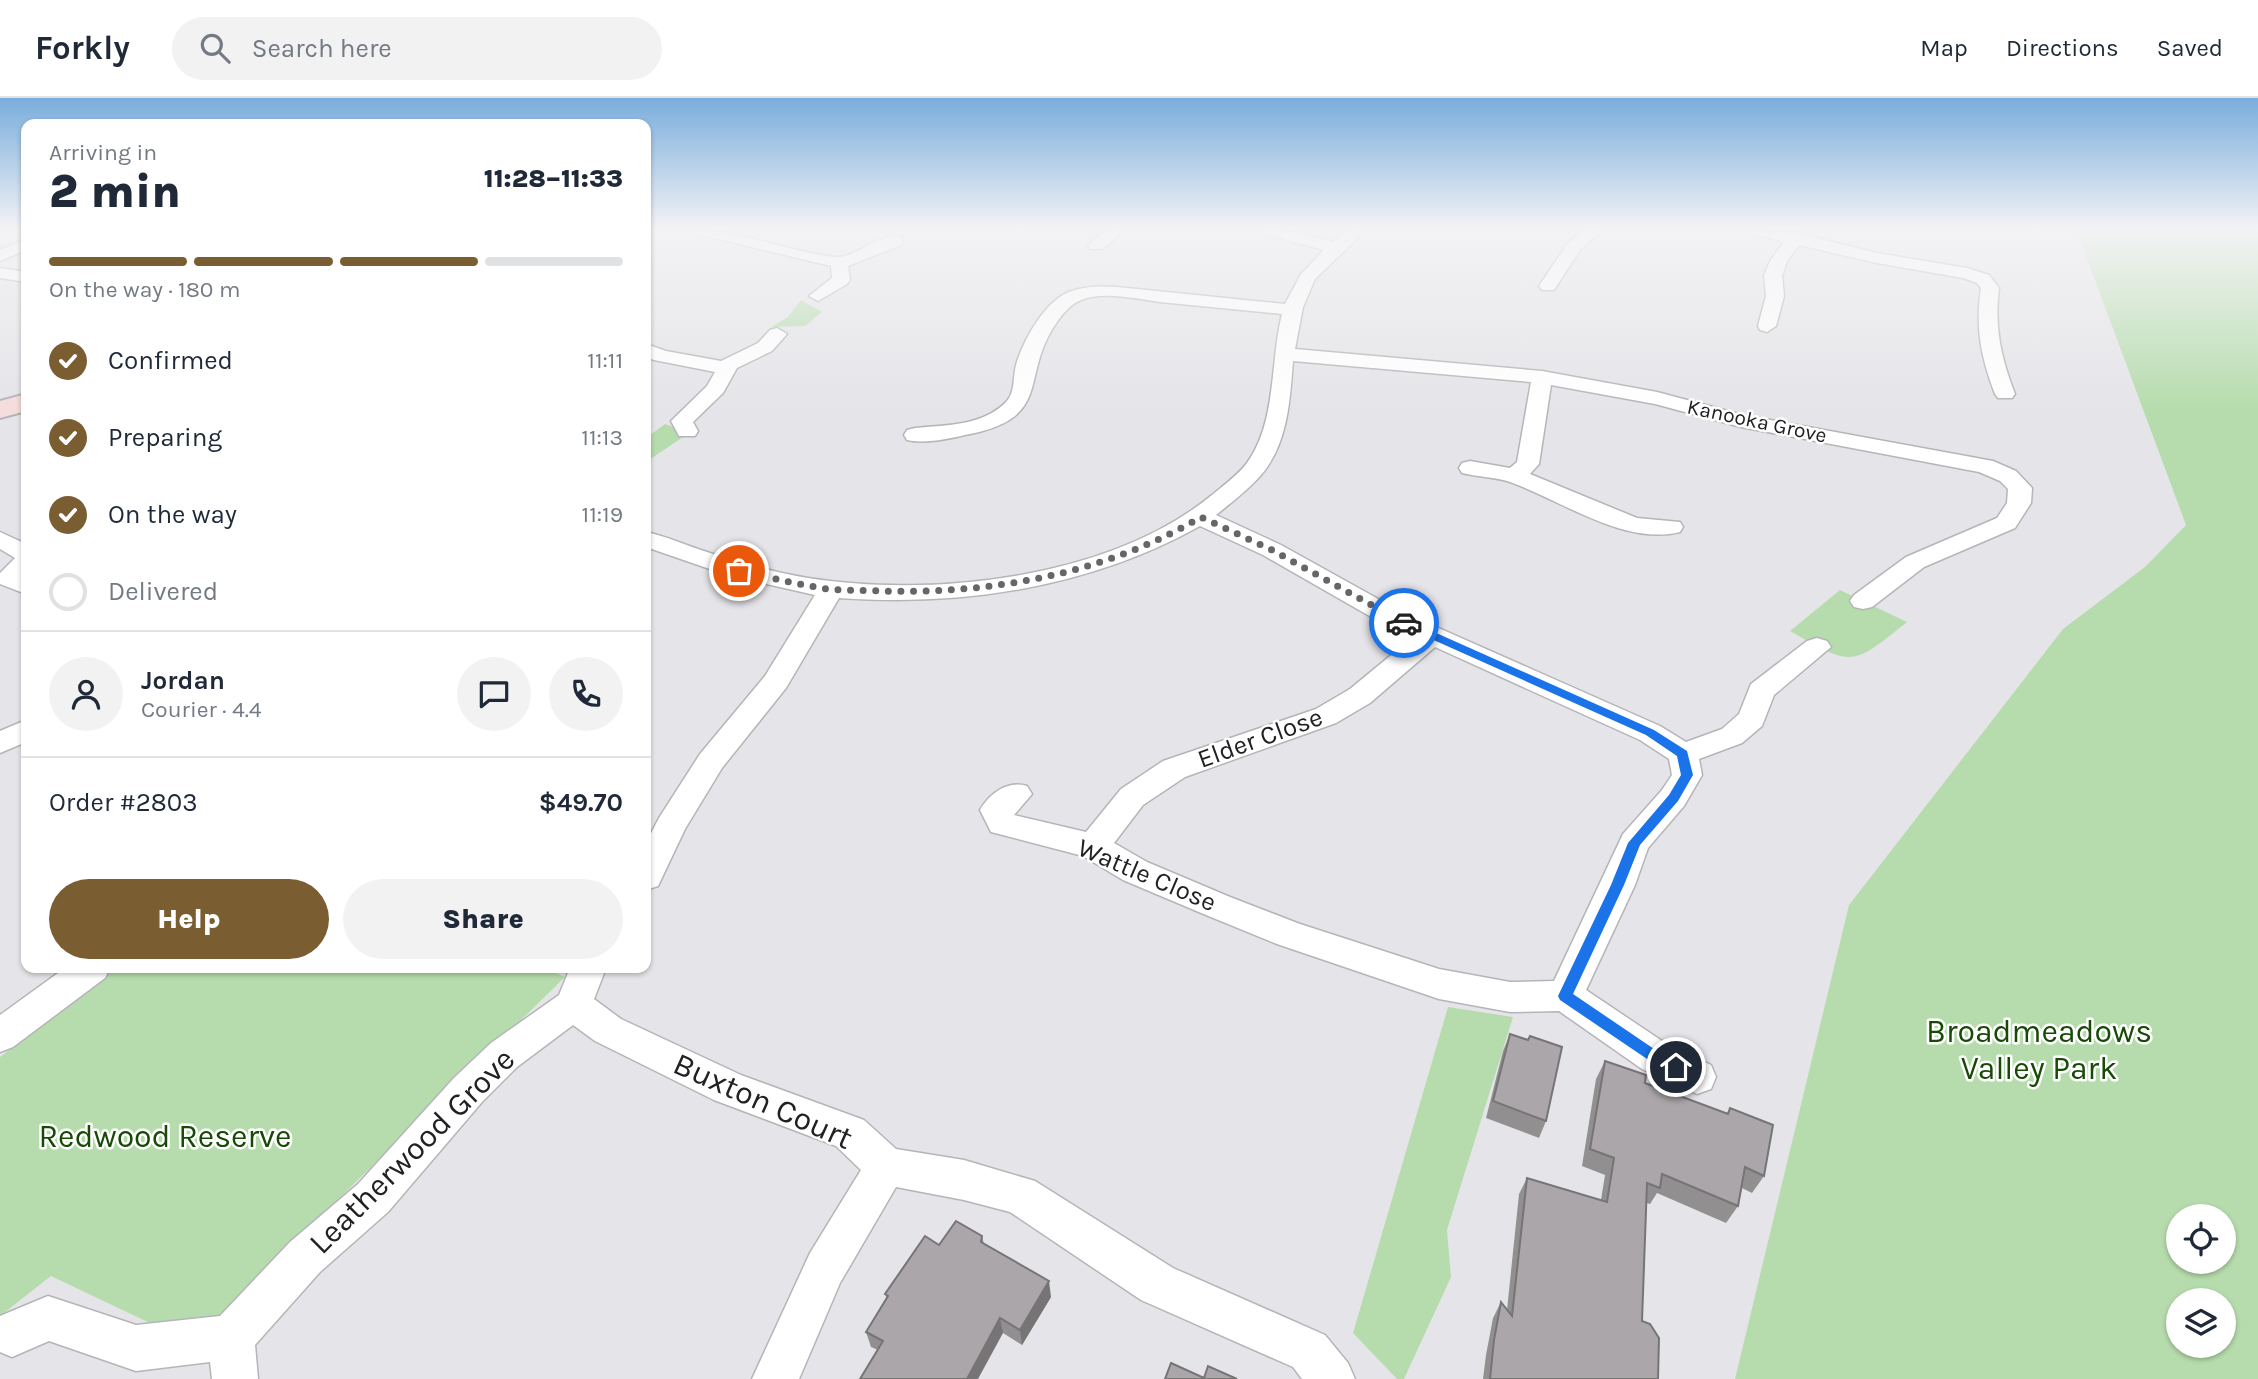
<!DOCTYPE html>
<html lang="en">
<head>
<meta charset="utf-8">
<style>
  :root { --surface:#fff; --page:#f2f2f3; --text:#1f2937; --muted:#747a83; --line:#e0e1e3; --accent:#7a5d30 }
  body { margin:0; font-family:Karla,sans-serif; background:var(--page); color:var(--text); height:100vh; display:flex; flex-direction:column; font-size:26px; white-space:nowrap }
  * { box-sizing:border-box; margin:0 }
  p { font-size:23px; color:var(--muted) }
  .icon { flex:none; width:38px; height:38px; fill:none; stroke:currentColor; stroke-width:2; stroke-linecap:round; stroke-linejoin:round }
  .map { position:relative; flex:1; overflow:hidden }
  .panel { position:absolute; left:21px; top:21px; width:630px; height:854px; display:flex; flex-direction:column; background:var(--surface); border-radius:14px; box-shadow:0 2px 5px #0004 }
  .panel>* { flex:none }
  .tools { position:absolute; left:2166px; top:1106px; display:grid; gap:14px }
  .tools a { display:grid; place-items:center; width:70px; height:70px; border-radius:50%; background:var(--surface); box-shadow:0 2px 5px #0004; font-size:35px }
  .pin { position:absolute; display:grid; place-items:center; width:60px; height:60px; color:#fff; margin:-30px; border:4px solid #fff; border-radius:50%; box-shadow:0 2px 7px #0007 }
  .courier { position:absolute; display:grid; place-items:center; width:70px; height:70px; margin:-35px; border:5px solid #1a73e8; border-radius:50%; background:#fff; color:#222; box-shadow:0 2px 9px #0007 }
  .overview em { font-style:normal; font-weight:800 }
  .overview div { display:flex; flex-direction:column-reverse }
  .overview { display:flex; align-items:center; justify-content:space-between; height:119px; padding:0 28px }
  h1 { font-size:46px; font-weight:800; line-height:52px }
  .bar { display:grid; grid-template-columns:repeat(4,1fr); gap:10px 7px; align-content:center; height:84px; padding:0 28px }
  .bar i { height:9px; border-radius:5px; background:var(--line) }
  .bar .on { background:var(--accent) }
  .bar p { grid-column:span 4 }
  .line { display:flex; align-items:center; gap:18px; padding:0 28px; border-top:2px solid var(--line) }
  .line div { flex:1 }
  .round { display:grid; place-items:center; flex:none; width:74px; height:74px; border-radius:37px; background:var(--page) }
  ol { padding:0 28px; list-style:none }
  li { display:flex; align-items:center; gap:21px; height:77px }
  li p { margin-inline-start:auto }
  li .icon { padding:7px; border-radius:50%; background:var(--accent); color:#fff; stroke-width:4 }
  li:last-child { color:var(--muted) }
  li i { width:38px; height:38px; border:4px solid var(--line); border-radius:50% }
  .primary-button { display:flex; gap:14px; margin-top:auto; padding:14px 28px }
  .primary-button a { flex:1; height:80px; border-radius:42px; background:var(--accent); color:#fff; font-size:28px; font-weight:800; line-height:80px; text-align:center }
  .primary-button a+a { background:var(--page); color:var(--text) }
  header { display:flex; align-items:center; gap:42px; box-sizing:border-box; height:98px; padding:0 35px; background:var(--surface); border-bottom:2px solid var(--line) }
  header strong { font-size:33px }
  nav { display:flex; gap:38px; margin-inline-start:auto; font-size:24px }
  .search { width:490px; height:63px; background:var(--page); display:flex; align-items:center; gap:18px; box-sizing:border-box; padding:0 24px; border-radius:38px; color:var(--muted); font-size:26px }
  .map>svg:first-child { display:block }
  .green { fill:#b6dcad; fill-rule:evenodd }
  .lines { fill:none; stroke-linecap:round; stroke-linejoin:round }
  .street-casing { stroke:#b5b5b9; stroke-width:3 }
  .secondary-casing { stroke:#b5b5b9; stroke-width:4 }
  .street { fill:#fff; fill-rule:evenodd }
  .secondary { fill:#f4dddb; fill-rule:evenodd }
  .wall { fill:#928f91 }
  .shaded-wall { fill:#777476 }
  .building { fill:#aaa6a9; stroke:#777476; stroke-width:2 }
  .route { fill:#1a73e8 }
  .done { stroke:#666668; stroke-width:7; stroke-dasharray:0 12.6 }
  .labels { text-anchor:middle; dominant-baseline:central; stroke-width:5; stroke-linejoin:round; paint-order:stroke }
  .far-street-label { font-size:21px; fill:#212123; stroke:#fff }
  .street-label { font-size:26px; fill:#212123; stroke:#fff }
  .near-park-label { font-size:32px; fill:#174a05; stroke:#fff }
  .near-street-label { font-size:32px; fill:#212123; stroke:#fff }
</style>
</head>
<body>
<header>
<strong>Forkly</strong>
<div class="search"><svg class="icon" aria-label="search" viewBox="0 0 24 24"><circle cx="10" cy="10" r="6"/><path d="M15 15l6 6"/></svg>Search here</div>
<nav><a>Map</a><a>Directions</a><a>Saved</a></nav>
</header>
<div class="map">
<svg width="2258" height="1281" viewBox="0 0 2258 1281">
  <rect width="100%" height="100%" fill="#e5e5e9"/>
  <!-- green -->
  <path class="green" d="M 2065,132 L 2258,132 L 2258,1281 L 1735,1281 L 1849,807 L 2063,531 L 2145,469 L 2186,427 L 2079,139 L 2067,137 ZM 2179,1118 L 2224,1118 L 2224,1164 L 2179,1164 ZM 2179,1202 L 2224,1202 L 2224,1248 L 2179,1248 Z
    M 801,202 L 822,214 L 805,228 L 771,229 L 788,219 Z
    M 665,326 L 689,335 L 646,364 L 646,340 Z
    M 1840,492 L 1907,524 C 1851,569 1853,569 1790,533 Z
    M 114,870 L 544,870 L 565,879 L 217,1220 L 156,1228 L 51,1178 L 0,1218 L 0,959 Z
    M 1448,909 L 1513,919 L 1447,1132 L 1451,1179 L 1404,1281 L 1397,1281 L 1353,1235 Z"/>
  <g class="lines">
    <!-- street casing -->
    <g class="street-casing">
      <path id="street" d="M 691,132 C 741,132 785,153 834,159 C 856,161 878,134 901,139 L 903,143 L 901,147 L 848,168 L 850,182 L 847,186 L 818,203 L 809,198 L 832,180 L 831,168 L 693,135 Z
        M 1106,132 L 1125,132 L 1102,151 L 1090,151 L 1088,147 Z
        M 1258,132 L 1285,132 L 1333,144 L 1348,132 L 1366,132 L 1315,181 L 1303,209 L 1295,251 L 1542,273 L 1657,294 L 1743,317 L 1993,363 L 2016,373 L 2032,390 L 2031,405 L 2015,430 L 1924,469 L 1872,509 L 1863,511 L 1854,509 L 1850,503 L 1854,497 L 1906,459 L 1997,420 L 2007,405 L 2008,391 L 2000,383 L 1979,374 L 1741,329 L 1655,306 L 1551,287 L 1539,366 L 1530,376 L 1637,420 L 1680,424 L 1683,429 L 1680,434 C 1624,448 1561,402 1510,384 C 1495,379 1478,379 1462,375 L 1459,370 L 1462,365 L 1470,363 L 1510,370 L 1517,364 L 1531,284 L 1293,263 C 1290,301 1288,346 1261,377 C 1248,392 1232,404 1216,417 L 1281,447 L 1398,512 L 1660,628 L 1686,644 L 1722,631 L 1739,616 L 1751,586 L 1807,543 L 1817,540 L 1827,543 L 1831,549 L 1774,597 L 1762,628 L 1742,645 L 1699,661 L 1702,677 L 1684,708 L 1648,750 L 1635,787 L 1586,892 L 1668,947 L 1711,967 L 1716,979 L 1711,991 L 1697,996 L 1642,971 L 1559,913 L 1510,914 L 1439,901 L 1277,846 L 1206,817 L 1123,782 L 1083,758 L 991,734 L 980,712 C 990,695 1008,682 1027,688 L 1032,696 L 1014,717 L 1086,734 L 1121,691 L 1163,663 L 1316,611 L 1350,591 L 1413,539 L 1380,524 L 1263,457 L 1200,428 C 1091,489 963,509 839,500 L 786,590 L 722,670 L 685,731 L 658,788 L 646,792 L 646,745 L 659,720 L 700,656 L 765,578 L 815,497 L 727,477 L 646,449 L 646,434 C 665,438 683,446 701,452 C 736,464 772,474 808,480 C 935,500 1111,480 1212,397 C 1224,387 1238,377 1247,365 C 1277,324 1270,263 1282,216 C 1241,212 1201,208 1160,204 C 1137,201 1103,193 1081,202 C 1071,206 1063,215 1057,224 C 1018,279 1056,320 965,337 C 948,341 925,346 907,342 L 904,337 L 907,332 L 915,330 C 946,327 984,328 1007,303 C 1015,294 1013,279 1016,267 C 1023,243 1044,204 1069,194 C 1084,188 1101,188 1117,189 L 1285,206 L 1301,176 L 1324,152 L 1260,135 ZM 1435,549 L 1640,642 L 1669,661 L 1672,677 L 1662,692 L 1623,736 L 1554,883 L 1510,884 L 1439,871 L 1300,826 L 1230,799 L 1147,764 L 1114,745 L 1143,707 L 1185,679 L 1336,625 L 1370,605 Z
        M 1584,132 L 1602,132 L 1580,152 L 1554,192 L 1542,192 L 1539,188 L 1568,145 Z
        M 1746,132 L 1796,135 L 1877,155 L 1967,170 L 1989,177 L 1999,190 C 1994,229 2001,260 2015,296 L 2012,300 L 1998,300 L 1995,296 C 1981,260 1975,229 1981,190 L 1977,185 L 1963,180 L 1877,165 L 1799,147 L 1787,163 L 1782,178 L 1784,198 L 1776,228 L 1767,234 L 1760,232 L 1758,228 L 1766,198 L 1764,178 L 1770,163 L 1784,144 L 1748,135 Z
        M 26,141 L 26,152 L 0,163 L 0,152 Z
        M 0,170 L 26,174 L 26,184 L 0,180 Z
        M 777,230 L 787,236 L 772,253 L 737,270 L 723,295 L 693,324 L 698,333 L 695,338 L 679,338 L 671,323 L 707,288 L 715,274 L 654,262 L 646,259 L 646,246 L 666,253 L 721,263 L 758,245 L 770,232 Z
        M 0,434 L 26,446 L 26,496 L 0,486 L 0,475 L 15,460 L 0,451 Z
        M 26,622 L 26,644 L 0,655 L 0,633 Z
        M 65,870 L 110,870 L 105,880 L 13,949 L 0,954 L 0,917 Z
        M 570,870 L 606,870 L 594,901 L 621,921 L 741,977 L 864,1022 L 896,1051 L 964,1062 L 1035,1083 L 1173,1170 L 1325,1237 L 1348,1265 L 1355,1281 L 1302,1281 L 1293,1269 L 1141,1202 L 1010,1114 L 964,1102 L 896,1089 L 840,1185 L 799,1281 L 752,1281 L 810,1155 L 861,1072 L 836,1048 L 714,1002 L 595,943 L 573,927 L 517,969 L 482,1004 L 388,1114 L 320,1174 L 255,1247 L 258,1281 L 212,1281 L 210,1264 L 136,1273 L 49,1243 L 12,1259 L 0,1254 L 0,1218 L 48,1198 L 136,1227 L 220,1218 L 290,1144 L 358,1086 L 454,980 L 491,945 L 559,897 Z"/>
    </g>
    <!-- secondary casing -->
    <g class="secondary-casing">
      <path id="secondary" d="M 26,296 L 26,313 L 0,320 L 0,303 Z"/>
    </g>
    <!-- street -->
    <use href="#street" class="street"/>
    <!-- secondary -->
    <use href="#secondary" class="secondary"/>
  </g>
  <!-- wall -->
  <path class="wall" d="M 1510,936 L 1546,1023 L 1539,1040 L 1486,1020 L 1503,953 Z
    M 1605,963 L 1645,985 L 1727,1015 L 1730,1010 L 1764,1078 L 1752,1095 L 1742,1090 L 1738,1108 L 1726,1125 L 1657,1095 L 1650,1106 L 1646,1105 L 1642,1223 L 1658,1281 L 1483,1281 L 1486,1257 L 1493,1220 L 1501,1204 L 1507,1212 L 1519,1096 L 1527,1080 L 1601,1102 L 1605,1077 L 1582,1068 L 1596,981 Z
    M 982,1138 L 984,1146 L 1051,1199 L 1022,1247 L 1003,1235 L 878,1252 L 871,1249 L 866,1234 L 887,1201 L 885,1196 Z"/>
  <!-- shaded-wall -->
  <path class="shaded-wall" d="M 1049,1183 L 1051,1199 L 1022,1247 L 1020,1232 Z
    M 1000,1220 L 1003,1235 L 978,1281 L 967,1281 Z"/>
  <!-- building -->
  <path class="building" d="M 1510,936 L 1528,942 L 1530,938 L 1562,949 L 1546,1023 L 1493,1003 Z
    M 1605,963 L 1646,977 L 1645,985 L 1728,1016 L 1730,1010 L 1773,1027 L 1764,1078 L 1745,1069 L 1738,1108 L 1662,1076 L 1660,1090 L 1647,1085 L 1642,1223 L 1650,1226 L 1659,1240 L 1658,1281 L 1490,1281 L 1494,1242 L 1501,1204 L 1512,1218 L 1527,1080 L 1607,1104 L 1614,1060 L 1590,1051 Z
    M 956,1123 L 982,1138 L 981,1144 L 1049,1183 L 1020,1232 L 1000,1220 L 967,1281 L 860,1281 L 883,1243 L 866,1234 L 888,1198 L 885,1196 L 925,1138 L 939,1147 Z
    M 1171,1265 L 1204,1280 L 1208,1268 L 1237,1281 L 1165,1281 Z"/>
  <!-- sky -->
  <linearGradient id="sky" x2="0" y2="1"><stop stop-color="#7aaddd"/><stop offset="0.42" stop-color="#f3f3f5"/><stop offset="1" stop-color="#f3f3f5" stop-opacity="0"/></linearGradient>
  <rect width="2258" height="311" fill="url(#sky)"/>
  <!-- route -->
  <path class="route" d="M 1400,522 L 1407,522 L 1654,632 L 1687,653 L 1693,677 L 1678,703 L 1640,747 L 1624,787 L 1573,896 L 1660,955 L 1681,964 L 1683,969 L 1681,974 L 1676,975 L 1650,963 L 1560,902 L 1558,898 L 1611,787 L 1628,745 L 1669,697 L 1681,677 L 1677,658 L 1646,637 L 1400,527 Z"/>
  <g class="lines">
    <!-- done -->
    <path class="done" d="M 739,473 C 769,479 799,487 828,491 C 846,493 864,492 882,493 C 992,496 1105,476 1201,419 L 1272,452 L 1404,525"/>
  </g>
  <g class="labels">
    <!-- far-street labels -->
    <g class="far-street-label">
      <text transform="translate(1757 323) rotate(12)">Kanooka Grove</text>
    </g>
    <!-- street labels -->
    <g class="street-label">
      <text transform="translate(1260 640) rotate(-20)">Elder Close</text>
      <text transform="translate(1147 777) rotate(23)">Wattle Close</text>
    </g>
    <!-- near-park labels -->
    <g class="near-park-label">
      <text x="2039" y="933">Broadmeadows<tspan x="2039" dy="37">Valley Park</tspan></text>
      <text x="165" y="1038">Redwood Reserve</text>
    </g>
    <!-- near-street labels -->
    <g class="near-street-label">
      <text transform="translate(763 1003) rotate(24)">Buxton Court</text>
      <text transform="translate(412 1053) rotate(-45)">Leatherwood Grove</text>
    </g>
  </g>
</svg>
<div class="tools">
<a><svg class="icon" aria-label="locate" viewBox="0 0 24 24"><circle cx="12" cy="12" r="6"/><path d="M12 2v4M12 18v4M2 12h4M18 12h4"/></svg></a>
<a><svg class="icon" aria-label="layers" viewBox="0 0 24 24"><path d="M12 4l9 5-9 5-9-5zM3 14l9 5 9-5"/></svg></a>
</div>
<div class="pin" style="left:739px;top:473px;background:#ea580c"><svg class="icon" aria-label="bag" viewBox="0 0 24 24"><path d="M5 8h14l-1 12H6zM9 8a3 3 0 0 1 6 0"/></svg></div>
<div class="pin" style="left:1676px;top:969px;background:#1f2937"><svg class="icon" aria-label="home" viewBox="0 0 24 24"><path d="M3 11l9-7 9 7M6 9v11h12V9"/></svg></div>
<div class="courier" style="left:1404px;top:525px"><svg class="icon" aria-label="car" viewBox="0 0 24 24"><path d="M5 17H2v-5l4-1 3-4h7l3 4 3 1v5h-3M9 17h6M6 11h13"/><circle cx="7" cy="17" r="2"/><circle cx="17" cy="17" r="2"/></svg></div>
<section class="panel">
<div class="overview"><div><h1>2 min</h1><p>Arriving in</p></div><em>11:28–11:33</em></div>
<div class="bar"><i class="on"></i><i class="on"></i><i class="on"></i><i></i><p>On the way · 180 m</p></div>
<ol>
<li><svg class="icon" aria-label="check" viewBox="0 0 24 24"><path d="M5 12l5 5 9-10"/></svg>Confirmed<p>11:11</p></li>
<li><svg class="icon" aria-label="check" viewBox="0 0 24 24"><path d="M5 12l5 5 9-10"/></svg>Preparing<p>11:13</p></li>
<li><svg class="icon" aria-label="check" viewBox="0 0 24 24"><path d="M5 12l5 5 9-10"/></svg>On the way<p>11:19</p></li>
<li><i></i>Delivered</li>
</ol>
<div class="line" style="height:126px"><a class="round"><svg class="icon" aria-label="person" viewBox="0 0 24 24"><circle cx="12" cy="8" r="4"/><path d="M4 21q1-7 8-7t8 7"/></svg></a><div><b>Jordan</b><p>Courier · 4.4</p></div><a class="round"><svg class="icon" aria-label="chat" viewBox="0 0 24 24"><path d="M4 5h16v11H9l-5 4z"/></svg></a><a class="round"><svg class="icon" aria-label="phone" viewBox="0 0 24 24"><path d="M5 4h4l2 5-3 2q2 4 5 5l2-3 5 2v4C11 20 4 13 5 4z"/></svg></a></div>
<div class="line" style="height:91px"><div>Order #2803</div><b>$49.70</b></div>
<div class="primary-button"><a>Help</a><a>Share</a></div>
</section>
</div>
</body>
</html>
